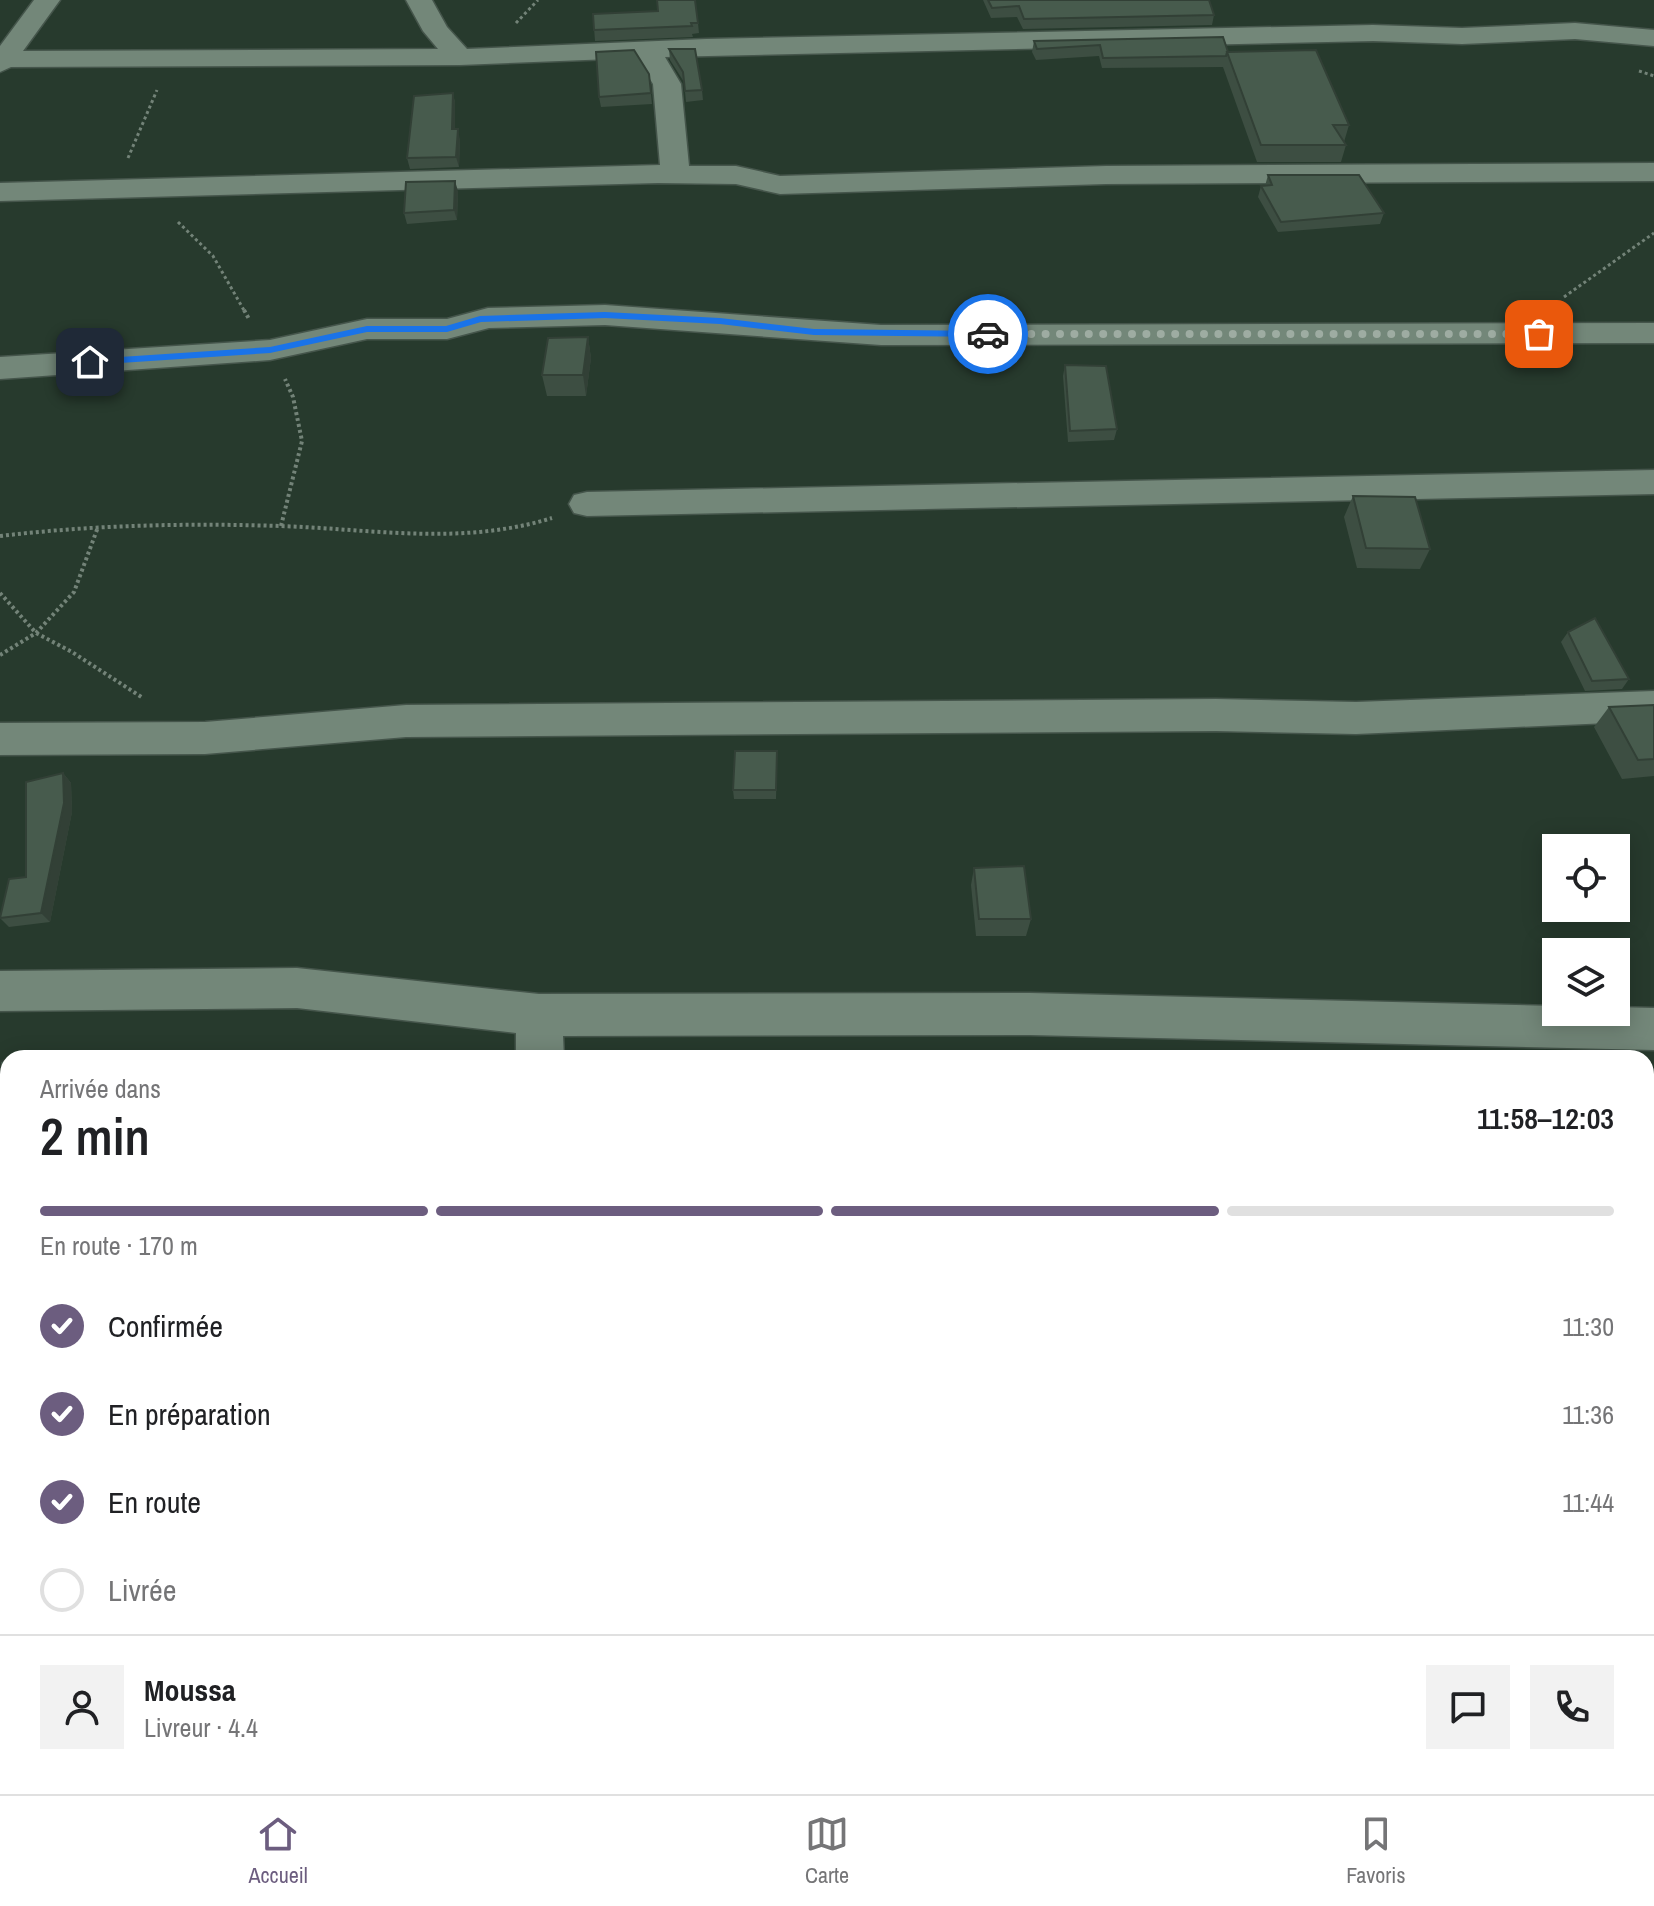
<!DOCTYPE html>
<html lang="fr">
<head>
<meta charset="utf-8">
<style>
  :root { --surface:#fff; --page:#f2f2f2; --text:#202124; --muted:#757577; --line:#e0e0e0; --accent:#6c5d7f }
  body { margin:0; font-family:"Archivo Narrow",sans-serif; background:var(--page); color:var(--text); height:100vh; display:flex; flex-direction:column; font-size:30px; white-space:nowrap }
  * { box-sizing:border-box; margin:0 }
  p { font-size:26px; color:var(--muted) }
  .icon { flex:none; width:44px; height:44px; fill:none; stroke:currentColor; stroke-width:2; stroke-linecap:round; stroke-linejoin:round }
  .map { position:relative; flex:1; overflow:hidden }
  .sheet { position:absolute; left:0px; top:1050px; width:1654px; height:744px; display:flex; flex-direction:column; background:var(--surface); border-radius:24px 24px 0 0; box-shadow:0 4px 20px #0003 }
  .sheet>* { flex:none }
  .controls { position:absolute; left:1542px; top:834px; display:grid; gap:16px }
  .controls a { display:grid; place-items:center; width:88px; height:88px; border-radius:0px; background:var(--surface); box-shadow:0 4px 20px #0003; font-size:40px }
  .pin { position:absolute; display:grid; place-items:center; width:68px; height:68px; color:#fff; margin:-34px; border-radius:16px; box-shadow:0 4px 12px #0006 }
  .courier { position:absolute; display:grid; place-items:center; width:80px; height:80px; margin:-40px; border:6px solid #1a73e8; border-radius:50%; background:#fff; color:#222; box-shadow:0 2px 10px #0007 }
  .head em { font-style:normal; font-weight:600 }
  .head div { display:flex; flex-direction:column-reverse }
  .head { display:flex; align-items:center; justify-content:space-between; height:136px; padding:0 40px }
  h1 { font-size:52px; font-weight:600; line-height:60px }
  .bar { display:grid; grid-template-columns:repeat(4,1fr); gap:12px 8px; align-content:center; height:96px; padding:0 40px }
  .bar i { height:10px; border-radius:6px; background:var(--line) }
  .bar .current { background:var(--accent) }
  .bar p { grid-column:span 4 }
  .line { display:flex; align-items:center; gap:20px; padding:0 40px; border-top:2px solid var(--line) }
  .line div { flex:1 }
  .round { display:grid; place-items:center; flex:none; width:84px; height:84px; border-radius:0px; background:var(--page) }
  ol { padding:0 40px; list-style:none }
  li { display:flex; align-items:center; gap:24px; height:88px }
  li p { margin-inline-start:auto }
  li .icon { padding:8px; border-radius:50%; background:var(--accent); color:#fff; stroke-width:4 }
  li:last-child { color:var(--muted) }
  li i { width:44px; height:44px; border:4px solid var(--line); border-radius:50% }
  .menu { display:flex; justify-content:space-around; align-items:center; height:112px; border-top:2px solid var(--line); background:var(--surface); font-size:22px; color:var(--muted) }
  .menu a { display:grid; justify-items:center; gap:4px }
  .menu .current { color:var(--accent) }
  .map>svg:first-child { display:block }
  .lines { fill:none; stroke-linecap:round; stroke-linejoin:round }
  .minor-casing { stroke:#45554b; stroke-width:3 }
  .path-far1 { stroke:#738378; stroke-width:3; stroke-dasharray:3 3; stroke-linecap:butt }
  .path { stroke:#738378; stroke-width:4; stroke-dasharray:3 3; stroke-linecap:butt }
  .minor { fill:#738779; fill-rule:evenodd }
  .wall { fill:#3d4e42 }
  .shaded-wall { fill:#324036 }
  .building { fill:#475b4d; stroke:#324036; stroke-width:2 }
  .route { fill:#1a73e8 }
  .done { stroke:#9eaca2; stroke-width:8; stroke-dasharray:0 14.4 }
</style>
</head>
<body>
<div class="map">
<svg width="1654" height="1794" viewBox="0 0 1654 1794">
  <rect width="100%" height="100%" fill="#273a2d"/>
  <g class="lines">
    <!-- minor casing -->
    <g class="minor-casing">
      <path id="minor" d="M 34,0 L 60,0 L 23,51 L 438,49 L 423,31 L 406,0 L 432,0 L 447,27 L 467,49 L 706,39 L 1373,25 L 1462,28 L 1575,23 L 1654,30 L 1654,46 L 1575,39 L 1462,44 L 1373,41 L 665,57 L 681,84 L 689,166 L 736,166 L 780,176 L 1106,166 L 1654,163 L 1654,181 L 1106,184 L 780,194 L 736,184 L 658,183 L 0,201 L 0,183 L 660,165 L 653,84 L 637,58 L 460,65 L 11,67 L 0,72 L 0,46 Z
        M 605,305 L 881,325 L 1654,323 L 1654,343 L 881,345 L 605,325 L 489,328 L 447,339 L 367,339 L 270,360 L 0,379 L 0,357 L 270,340 L 367,319 L 447,319 L 488,308 Z
        M 1654,470 L 1654,494 L 587,516 L 574,513 L 569,504 L 574,495 L 587,492 Z
        M 1654,691 L 1654,721 L 1356,734 L 1216,731 L 406,737 L 205,754 L 0,755 L 0,723 L 205,722 L 406,705 L 1216,699 L 1356,702 Z
        M 297,968 L 539,994 L 1030,993 L 1556,1006 L 1556,1012 L 1616,1012 L 1616,1007 L 1654,1008 L 1654,1050 L 1030,1035 L 563,1036 L 564,1058 L 516,1058 L 516,1033 L 297,1008 L 0,1011 L 0,971 Z
        M 0,1257 L 8,1257 L 8,1309 L 0,1309 Z
        M 1654,1381 L 1654,1435 L 1646,1436 L 1646,1382 Z
        M 0,1678 L 8,1678 L 8,1738 L 0,1738 Z
        M 592,1786 L 664,1786 L 667,1794 L 595,1794 Z"/>
    </g>
    <!-- path-far1 -->
    <path class="path-far1" d="M 516,23 L 538,0
      M 1639,71 L 1654,76
      M 128,158 L 157,90
      M 178,222 L 213,256 L 245,312
      M 1564,297 L 1654,233"/>
    <!-- path -->
    <path class="path" d="M 244,310 L 249,319
      M 281,526 L 302,441 L 293,397 L 285,379
      M 0,536 C 93,525 186,523 280,526 C 373,529 461,546 552,518
      M 0,593 L 36,633 L 72,652 L 143,698
      M 0,655 L 36,633 L 74,592 L 98,527"/>
    <!-- minor -->
    <use href="#minor" class="minor"/>
  </g>
  <!-- wall -->
  <path class="wall" d="M 983,0 L 1209,0 L 1214,15 L 1212,25 L 1023,29 L 1017,17 L 991,18 Z
    M 658,11 L 698,23 L 699,33 L 692,34 L 693,37 L 595,41 L 593,14 Z
    M 1034,41 L 1228,52 L 1349,125 L 1344,142 L 1346,145 L 1341,162 L 1257,162 L 1223,67 L 1102,68 L 1099,56 L 1036,60 L 1032,52 Z
    M 669,49 L 702,90 L 703,100 L 686,102 L 684,82 L 670,60 Z
    M 649,74 L 652,104 L 601,107 L 599,97 Z
    M 453,93 L 455,103 L 455,129 L 460,140 L 459,167 L 410,169 L 407,158 Z
    M 1268,175 L 1384,213 L 1380,224 L 1278,232 L 1258,197 L 1261,186 L 1265,186 Z
    M 458,191 L 457,220 L 407,224 L 404,213 Z
    M 588,337 L 591,358 L 586,396 L 547,396 L 542,375 Z
    M 1065,365 L 1117,429 L 1114,440 L 1068,442 L 1063,376 Z
    M 1353,496 L 1430,549 L 1420,569 L 1357,568 L 1344,517 Z
    M 1568,632 L 1629,679 L 1622,689 L 1585,691 L 1561,642 Z
    M 1654,705 L 1654,776 L 1622,779 L 1594,727 L 1609,707 Z
    M 777,761 L 776,799 L 734,799 L 733,790 Z
    M 63,773 L 71,783 L 72,812 L 50,922 L 9,927 L 0,918 L 26,877 Z
    M 974,868 L 1031,919 L 1026,936 L 976,936 L 971,885 Z
    M 8,1060 L 8,1124 L 0,1126 L 0,1061 Z
    M 8,1450 L 8,1493 L 5,1493 L 0,1492 L 0,1465 Z"/>
  <!-- shaded-wall -->
  <path class="shaded-wall" d="M 453,93 L 455,103 L 455,140 L 452,129 Z
    M 458,129 L 460,140 L 459,167 L 456,157 Z
    M 455,181 L 458,191 L 457,220 L 454,210 Z
    M 588,337 L 591,358 L 586,396 L 583,375 Z
    M 63,773 L 71,783 L 72,812 L 50,922 L 41,913 Z"/>
  <!-- building -->
  <path class="building" d="M 657,0 L 695,0 L 698,23 L 691,23 L 692,26 L 594,30 L 593,14 L 658,11 Z
    M 988,0 L 1209,0 L 1214,15 L 1024,19 L 1019,6 L 992,8 Z
    M 1223,37 L 1228,52 L 1227,52 L 1226,56 L 1103,58 L 1100,45 L 1037,49 L 1034,41 Z
    M 669,49 L 695,49 L 702,90 L 685,91 L 683,72 Z
    M 634,50 L 649,74 L 651,93 L 599,97 L 596,52 Z
    M 1316,50 L 1349,125 L 1333,125 L 1346,145 L 1261,145 L 1227,52 Z
    M 453,93 L 452,129 L 458,129 L 456,157 L 407,158 L 414,96 Z
    M 1268,175 L 1359,175 L 1384,213 L 1281,222 L 1261,186 L 1272,185 Z
    M 455,181 L 454,210 L 404,213 L 406,182 Z
    M 588,337 L 583,375 L 542,375 L 548,338 Z
    M 1065,365 L 1106,366 L 1117,429 L 1070,431 Z
    M 1353,496 L 1415,497 L 1430,549 L 1366,548 Z
    M 1595,618 L 1629,679 L 1592,681 L 1568,632 Z
    M 1654,705 L 1654,759 L 1638,760 L 1609,707 Z
    M 735,751 L 777,751 L 776,790 L 733,790 Z
    M 63,773 L 64,803 L 41,913 L 0,918 L 9,879 L 26,877 L 26,782 Z
    M 1024,866 L 1031,919 L 979,919 L 974,868 Z
    M 35,1055 L 34,1058 L 18,1058 Z
    M 8,1060 L 8,1116 L 0,1117 L 0,1061 Z
    M 8,1450 L 8,1490 L 0,1490 L 0,1465 L 4,1451 Z"/>
  <!-- route -->
  <path class="route" d="M 605,312 L 720,318 L 814,329 L 988,331 L 993,334 L 988,337 L 814,335 L 720,324 L 605,318 L 481,322 L 447,332 L 367,332 L 270,353 L 90,365 L 85,362 L 90,359 L 270,347 L 367,326 L 446,326 L 480,316 Z"/>
  <g class="lines">
    <!-- done -->
    <path class="done" d="M 988,334 L 1539,334"/>
  </g>
</svg>
<div class="controls">
<a><svg class="icon" aria-label="locate" viewBox="0 0 24 24"><circle cx="12" cy="12" r="6"/><path d="M12 2v4M12 18v4M2 12h4M18 12h4"/></svg></a>
<a><svg class="icon" aria-label="layers" viewBox="0 0 24 24"><path d="M12 4l9 5-9 5-9-5zM3 14l9 5 9-5"/></svg></a>
</div>
<div class="pin" style="left:1539px;top:334px;background:#ea580c"><svg class="icon" aria-label="bag" viewBox="0 0 24 24"><path d="M5 8h14l-1 12H6zM9 8a3 3 0 0 1 6 0"/></svg></div>
<div class="pin" style="left:90px;top:362px;background:#1f2937"><svg class="icon" aria-label="home" viewBox="0 0 24 24"><path d="M3 11l9-7 9 7M6 9v11h12V9"/></svg></div>
<div class="courier" style="left:988px;top:334px"><svg class="icon" aria-label="car" viewBox="0 0 24 24"><path d="M5 17H2v-5l4-1 3-4h7l3 4 3 1v5h-3M9 17h6M6 11h13"/><circle cx="7" cy="17" r="2"/><circle cx="17" cy="17" r="2"/></svg></div>
<section class="sheet">
<div class="head"><div><h1>2 min</h1><p>Arrivée dans</p></div><em>11:58–12:03</em></div>
<div class="bar"><i class="current"></i><i class="current"></i><i class="current"></i><i></i><p>En route · 170 m</p></div>
<ol>
<li><svg class="icon" aria-label="check" viewBox="0 0 24 24"><path d="M5 12l5 5 9-10"/></svg>Confirmée<p>11:30</p></li>
<li><svg class="icon" aria-label="check" viewBox="0 0 24 24"><path d="M5 12l5 5 9-10"/></svg>En préparation<p>11:36</p></li>
<li><svg class="icon" aria-label="check" viewBox="0 0 24 24"><path d="M5 12l5 5 9-10"/></svg>En route<p>11:44</p></li>
<li><i></i>Livrée</li>
</ol>
<div class="line" style="height:144px"><a class="round"><svg class="icon" aria-label="person" viewBox="0 0 24 24"><circle cx="12" cy="8" r="4"/><path d="M4 21q1-7 8-7t8 7"/></svg></a><div><b>Moussa</b><p>Livreur · 4.4</p></div><a class="round"><svg class="icon" aria-label="chat" viewBox="0 0 24 24"><path d="M4 5h16v11H9l-5 4z"/></svg></a><a class="round"><svg class="icon" aria-label="phone" viewBox="0 0 24 24"><path d="M5 4h4l2 5-3 2q2 4 5 5l2-3 5 2v4C11 20 4 13 5 4z"/></svg></a></div>
</section>
</div>
<nav class="menu">
<a class="current"><svg class="icon" aria-label="home" viewBox="0 0 24 24"><path d="M3 11l9-7 9 7M6 9v11h12V9"/></svg>Accueil</a>
<a><svg class="icon" aria-label="map" viewBox="0 0 24 24"><path d="M3 6l6-2 6 2 6-2v14l-6 2-6-2-6 2zM9 4v14M15 6v14"/></svg>Carte</a>
<a><svg class="icon" aria-label="saved" viewBox="0 0 24 24"><path d="M7 4h10v16l-5-4-5 4z"/></svg>Favoris</a>
</nav>
</body>
</html>
